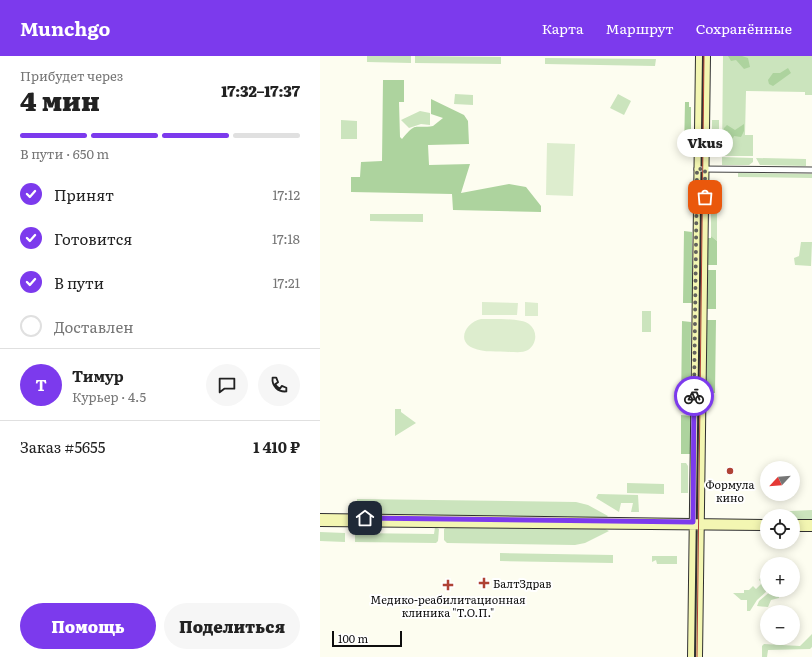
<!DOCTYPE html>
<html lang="ru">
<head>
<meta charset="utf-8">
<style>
  :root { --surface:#fff; --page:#f6f6f6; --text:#222; --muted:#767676; --line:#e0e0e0; --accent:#7c3aed }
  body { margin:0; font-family:Literata,serif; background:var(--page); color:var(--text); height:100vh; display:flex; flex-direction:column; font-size:15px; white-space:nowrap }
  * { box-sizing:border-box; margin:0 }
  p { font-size:13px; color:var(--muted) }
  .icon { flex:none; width:22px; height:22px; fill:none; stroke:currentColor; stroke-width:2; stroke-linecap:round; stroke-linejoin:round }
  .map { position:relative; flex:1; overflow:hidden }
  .panel { display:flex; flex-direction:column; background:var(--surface); width:320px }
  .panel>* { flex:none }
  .needle { width:26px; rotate:244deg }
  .controls { position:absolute; left:440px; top:405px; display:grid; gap:8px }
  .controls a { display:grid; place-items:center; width:40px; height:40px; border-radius:50%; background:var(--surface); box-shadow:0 2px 10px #0003; font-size:20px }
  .scale { position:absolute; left:12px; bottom:10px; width:70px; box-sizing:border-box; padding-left:4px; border:2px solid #0e0e0e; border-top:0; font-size:11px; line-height:14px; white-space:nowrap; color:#0e0e0e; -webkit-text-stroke:3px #fff; paint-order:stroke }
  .pin { position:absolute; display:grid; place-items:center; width:34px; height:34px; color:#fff; margin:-17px; border-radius:8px; box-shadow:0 2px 6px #0006 }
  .courier { position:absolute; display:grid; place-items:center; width:40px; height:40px; margin:-20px; border:3px solid #7c3aed; border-radius:50%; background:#fff; color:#222; box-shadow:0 1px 5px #0007 }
  .bubble { position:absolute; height:28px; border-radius:14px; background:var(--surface); box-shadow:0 2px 10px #0003; font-size:13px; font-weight:800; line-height:28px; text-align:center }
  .head em { font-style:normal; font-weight:800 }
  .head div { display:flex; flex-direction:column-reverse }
  .head { display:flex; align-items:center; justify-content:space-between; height:68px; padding:0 20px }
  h1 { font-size:26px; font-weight:800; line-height:30px }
  .bar { display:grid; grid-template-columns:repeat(4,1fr); gap:6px 4px; align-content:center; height:48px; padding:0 20px }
  .bar i { height:5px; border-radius:3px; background:var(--line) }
  .bar .on { background:var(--accent) }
  .bar p { grid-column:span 4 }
  .line { display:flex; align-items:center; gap:10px; padding:0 20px; border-top:1px solid var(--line) }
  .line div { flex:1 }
  .round { display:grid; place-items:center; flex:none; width:42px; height:42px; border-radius:21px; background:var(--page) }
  ol { padding:0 20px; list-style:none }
  li { display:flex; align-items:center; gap:12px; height:44px }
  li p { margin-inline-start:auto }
  li .icon { padding:4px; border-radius:50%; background:var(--accent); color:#fff; stroke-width:4 }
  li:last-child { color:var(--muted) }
  li i { width:22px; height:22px; border:2px solid var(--line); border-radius:50% }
  .button { display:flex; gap:8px; margin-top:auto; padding:8px 20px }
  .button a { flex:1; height:46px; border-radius:24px; background:var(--accent); color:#fff; font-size:16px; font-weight:800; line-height:46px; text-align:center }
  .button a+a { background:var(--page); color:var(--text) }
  header { display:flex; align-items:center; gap:24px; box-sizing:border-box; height:56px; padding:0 20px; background:var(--accent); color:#fff }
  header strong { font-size:19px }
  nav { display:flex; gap:22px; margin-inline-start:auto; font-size:14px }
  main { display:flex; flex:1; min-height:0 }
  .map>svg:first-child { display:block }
  .green { fill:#cbe4bd }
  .forest { fill:#add39e }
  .pitch { fill:#ddedce }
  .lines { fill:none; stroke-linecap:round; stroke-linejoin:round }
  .tertiary-casing { stroke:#414141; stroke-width:7 }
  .secondary-casing { stroke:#303030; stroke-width:8 }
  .tertiary { stroke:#fff; stroke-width:5 }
  .secondary { stroke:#f3f6b2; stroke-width:6 }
  .tram { stroke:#af4235; stroke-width:1 }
  .done { stroke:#62625d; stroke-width:4; stroke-dasharray:0 7.2 }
  .route { stroke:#7c3aed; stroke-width:5 }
  .poi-dot { fill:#af4235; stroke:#fff; stroke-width:1.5 }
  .labels { text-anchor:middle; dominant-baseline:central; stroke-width:4; stroke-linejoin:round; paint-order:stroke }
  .poi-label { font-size:11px; fill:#0e0e0e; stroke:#fff }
</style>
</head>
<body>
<header>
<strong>Munchgo</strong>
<nav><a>Карта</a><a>Маршрут</a><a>Сохранённые</a></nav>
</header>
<main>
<section class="panel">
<div class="head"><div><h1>4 мин</h1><p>Прибудет через</p></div><em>17:32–17:37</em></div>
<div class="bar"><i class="on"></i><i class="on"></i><i class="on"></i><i></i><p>В пути · 650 m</p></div>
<ol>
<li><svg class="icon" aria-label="check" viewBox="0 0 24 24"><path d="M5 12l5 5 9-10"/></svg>Принят<p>17:12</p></li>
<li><svg class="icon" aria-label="check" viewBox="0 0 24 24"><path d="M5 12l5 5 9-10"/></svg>Готовится<p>17:18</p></li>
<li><svg class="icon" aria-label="check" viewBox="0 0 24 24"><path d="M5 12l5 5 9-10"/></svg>В пути<p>17:21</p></li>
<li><i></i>Доставлен</li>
</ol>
<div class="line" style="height:72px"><b class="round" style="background:var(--accent);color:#fff">Т</b><div><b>Тимур</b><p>Курьер · 4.5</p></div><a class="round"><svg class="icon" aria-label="chat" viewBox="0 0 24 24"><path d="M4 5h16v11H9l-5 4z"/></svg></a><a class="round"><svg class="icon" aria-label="phone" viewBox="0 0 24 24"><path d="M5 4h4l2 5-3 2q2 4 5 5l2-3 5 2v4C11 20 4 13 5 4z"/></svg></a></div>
<div class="line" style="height:52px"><div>Заказ #5655</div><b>1 410 ₽</b></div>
<div class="button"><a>Помощь</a><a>Поделиться</a></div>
</section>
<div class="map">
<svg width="492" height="601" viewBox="0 0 492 601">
  <rect width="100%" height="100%" fill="#fdfdf0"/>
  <!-- green -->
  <path class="green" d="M 47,0 L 91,0 L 91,7 L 47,6 Z
    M 95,0 L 181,1 L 181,8 L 95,7 Z
    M 403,0 L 492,0 L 492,39 L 485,39 L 485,36 L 426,35 L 425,79 L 433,79 L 433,100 L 402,100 Z
    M 225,2 L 336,3 L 335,10 L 225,8 Z
    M 135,38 L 153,39 L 153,49 L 134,48 Z
    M 298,38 L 311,45 L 304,59 L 290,52 Z
    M 100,55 L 110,57 L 110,69 L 101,68 L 89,72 L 81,64 Z
    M 21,64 L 37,65 L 37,83 L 21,83 Z
    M 392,64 L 399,64 L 399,89 L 392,89 Z
    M 402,101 L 433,102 L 433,106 L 429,109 L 402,109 Z
    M 436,102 L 486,103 L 486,110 L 440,109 Z
    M 418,117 L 492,118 L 492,122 L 418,121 Z
    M 391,153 L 397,153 L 397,185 L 391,180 Z
    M 50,158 L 103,158 L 103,166 L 50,165 Z
    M 481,186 L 492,186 L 491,210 L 475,209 L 474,202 L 479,200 Z
    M 322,255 L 331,255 L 331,276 L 322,276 Z
    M 75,353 L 81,353 L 81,356 L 96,367 L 75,380 Z
    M 361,407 L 366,407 L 368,410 L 368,437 L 361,437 Z
    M 307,427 L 344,428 L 344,438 L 307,437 Z
    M 278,438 L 318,439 L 319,456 L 311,456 L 313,447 L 301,447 L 299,456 L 276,442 Z
    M 37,443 L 256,446 L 268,449 L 288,460 L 285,463 L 36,459 Z
    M 492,454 L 492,464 L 473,464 L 473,460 L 461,460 L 471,455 Z
    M 115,471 L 119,473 L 118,485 L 116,487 L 35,486 L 35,477 L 114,478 Z
    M 127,471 L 283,472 L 289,475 L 265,487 L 255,489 L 127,487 L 124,484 L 124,473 Z
    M 0,476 L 25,477 L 25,486 L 0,485 Z
    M 180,497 L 293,499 L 293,507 L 180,505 Z
    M 332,500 L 357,500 L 357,508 L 337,508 L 336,504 L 332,506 Z
    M 441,521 L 447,522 L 448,534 L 437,544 L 430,555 L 427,555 L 427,544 L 421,544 L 413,537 L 424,537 L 424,534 L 429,534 L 433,530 L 436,533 L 442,527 L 439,524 Z
    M 452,534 L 459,534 L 459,542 L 451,544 L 448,551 L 437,550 L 439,545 Z
    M 492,578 L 492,591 L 490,593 L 448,594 L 447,601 L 442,601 L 442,590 L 444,588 L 480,590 Z"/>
  <!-- forest -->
  <path class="forest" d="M 408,0 L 422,0 L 428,2 L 430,11 L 424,13 L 416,4 L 411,5 Z
    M 468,12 L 471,17 L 453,30 L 449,28 L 448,24 L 453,17 L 460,17 Z
    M 63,24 L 84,24 L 84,46 L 79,46 L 80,81 L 82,83 C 97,65 93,73 113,70 L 123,62 L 111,58 L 111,43 L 144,59 L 148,65 L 149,88 L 108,89 L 109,109 L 150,108 L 141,137 L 189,128 L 206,131 L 221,150 L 221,156 L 133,154 L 132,138 L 31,136 L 31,121 L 40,121 L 41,106 L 62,105 Z
    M 365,46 L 369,46 L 369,51 L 371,51 L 371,95 L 364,95 Z
    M 424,68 L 424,75 L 421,81 L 414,80 L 412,84 L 403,76 L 404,72 L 407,69 L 415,74 Z
    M 364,175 L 372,176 L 372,247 L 363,247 Z
    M 391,180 L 397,185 L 397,209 L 387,209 L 388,182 L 391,182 Z
    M 387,214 L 396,214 L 396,253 L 387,253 Z
    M 387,264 L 396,264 L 395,337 L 386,337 Z
    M 362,265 L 371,266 L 370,356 L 361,355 Z
    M 361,359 L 371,360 L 370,398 L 361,398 Z"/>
  <!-- pitch -->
  <path class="pitch" d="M 227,87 L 255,88 L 253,140 L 226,139 Z
    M 162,246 L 198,247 L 197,259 L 162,259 Z
    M 205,246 L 218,247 L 218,260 L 205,260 Z
    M 161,263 C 172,263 201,262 209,268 C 218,275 217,288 208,294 C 203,297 196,296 190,296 C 178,295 164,297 153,292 C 136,285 146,266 161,263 Z"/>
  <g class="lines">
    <!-- tertiary casing -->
    <g class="tertiary-casing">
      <path id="tertiary" d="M 377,113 L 492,114"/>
    </g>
    <!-- secondary casing -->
    <g class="secondary-casing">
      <path id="secondary" d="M 0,461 L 447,467
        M 0,467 L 447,471
        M 473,467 L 492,467
        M 473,472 L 492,472
        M 371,601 L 379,0
        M 379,601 L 387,0"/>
    </g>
    <!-- tertiary -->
    <use href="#tertiary" class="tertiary"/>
    <!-- secondary -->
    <use href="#secondary" class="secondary"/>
    <!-- tram -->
    <path class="tram" d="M 377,601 L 384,0"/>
  </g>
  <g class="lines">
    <!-- done -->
    <path class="done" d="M 374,340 L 377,113 L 385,113 L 385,141"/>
    <!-- route -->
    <path class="route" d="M 45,462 L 373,466 L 374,340"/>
  </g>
  <!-- markers -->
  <g class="poi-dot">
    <circle cx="410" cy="415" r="4"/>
    <path d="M162 521h4v4h4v4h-4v4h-4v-4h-4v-4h4z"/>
    <path d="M126 523h4v4h4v4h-4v4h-4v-4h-4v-4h4z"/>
  </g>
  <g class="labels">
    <!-- poi labels -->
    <g class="poi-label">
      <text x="410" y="428">Формула<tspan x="410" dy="13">кино</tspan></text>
      <text x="173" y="527" text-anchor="start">БалтЗдрав</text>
      <text x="128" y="543">Медико-реабилитационная<tspan x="128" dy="13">клиника "Т.О.П."</tspan></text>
    </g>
  </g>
</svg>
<div class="controls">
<a><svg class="needle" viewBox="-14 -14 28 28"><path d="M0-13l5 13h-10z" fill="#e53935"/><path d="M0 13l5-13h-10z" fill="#767676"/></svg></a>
<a><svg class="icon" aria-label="locate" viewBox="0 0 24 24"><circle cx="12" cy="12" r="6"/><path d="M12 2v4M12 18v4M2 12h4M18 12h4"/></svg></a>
<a>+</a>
<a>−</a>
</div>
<div class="scale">100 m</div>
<div class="pin" style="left:385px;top:141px;background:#ea580c"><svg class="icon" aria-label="bag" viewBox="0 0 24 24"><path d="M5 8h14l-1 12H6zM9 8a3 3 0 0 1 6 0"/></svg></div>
<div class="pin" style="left:45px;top:462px;background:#1f2937"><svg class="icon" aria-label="home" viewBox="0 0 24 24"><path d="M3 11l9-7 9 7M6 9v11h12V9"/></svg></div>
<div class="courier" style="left:374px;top:340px"><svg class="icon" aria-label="bike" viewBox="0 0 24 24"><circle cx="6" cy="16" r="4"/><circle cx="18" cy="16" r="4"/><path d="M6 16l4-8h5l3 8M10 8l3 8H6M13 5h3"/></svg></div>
<div class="bubble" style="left:357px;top:73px;width:56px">Vkus</div>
</div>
</main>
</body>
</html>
